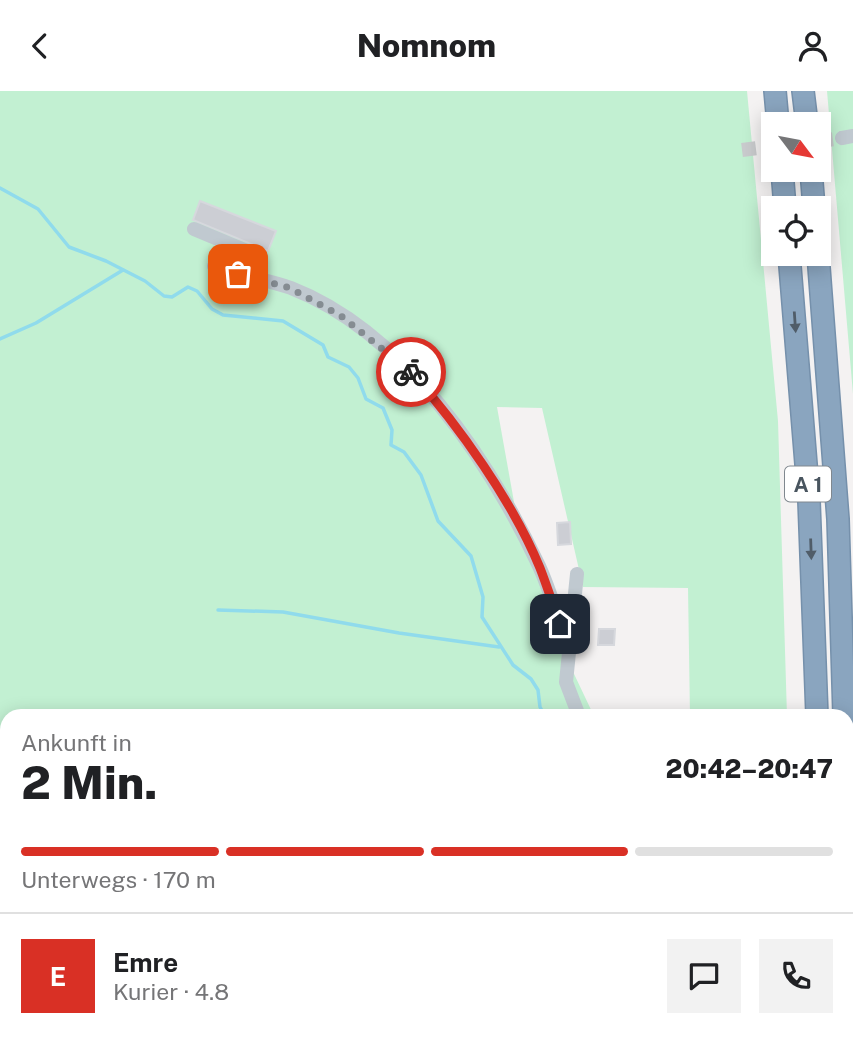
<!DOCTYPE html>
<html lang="de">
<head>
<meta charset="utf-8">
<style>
  :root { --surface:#fff; --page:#f2f2f2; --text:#202124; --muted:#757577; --line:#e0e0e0; --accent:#d93025 }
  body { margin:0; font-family:"Public Sans",sans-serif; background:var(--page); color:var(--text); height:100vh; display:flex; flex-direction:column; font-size:26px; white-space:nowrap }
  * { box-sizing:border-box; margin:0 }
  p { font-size:23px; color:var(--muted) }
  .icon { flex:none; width:38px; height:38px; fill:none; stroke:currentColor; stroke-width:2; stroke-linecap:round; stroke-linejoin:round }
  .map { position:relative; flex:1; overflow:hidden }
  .details { position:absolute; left:0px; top:618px; width:854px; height:345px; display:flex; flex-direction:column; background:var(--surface); border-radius:21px 21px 0 0; box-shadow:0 4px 18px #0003 }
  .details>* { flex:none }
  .needle { width:46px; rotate:122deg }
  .controls { position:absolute; left:761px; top:21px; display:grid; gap:14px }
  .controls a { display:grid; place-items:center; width:70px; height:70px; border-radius:0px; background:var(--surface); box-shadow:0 4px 18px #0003; font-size:35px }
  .pin { position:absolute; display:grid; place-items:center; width:60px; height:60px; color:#fff; margin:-30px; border-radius:14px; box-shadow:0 4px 10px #0006 }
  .courier { position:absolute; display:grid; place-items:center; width:70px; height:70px; margin:-35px; border:5px solid #d93025; border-radius:50%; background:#fff; color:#222; box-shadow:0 2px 9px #0007 }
  .summary em { font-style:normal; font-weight:800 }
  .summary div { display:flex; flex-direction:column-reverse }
  .summary { display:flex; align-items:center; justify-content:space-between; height:119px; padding:0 21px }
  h1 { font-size:46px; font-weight:800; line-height:52px }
  .bar { display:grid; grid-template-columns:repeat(4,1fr); gap:10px 7px; align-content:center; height:84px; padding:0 21px }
  .bar i { height:9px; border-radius:5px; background:var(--line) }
  .bar .selected { background:var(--accent) }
  .bar p { grid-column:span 4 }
  .line { display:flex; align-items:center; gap:18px; padding:0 21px; border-top:2px solid var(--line) }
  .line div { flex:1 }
  .round { display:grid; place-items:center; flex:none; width:74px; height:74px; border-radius:0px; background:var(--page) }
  header { display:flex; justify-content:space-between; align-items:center; height:91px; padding:0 21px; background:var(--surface); font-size:32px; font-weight:800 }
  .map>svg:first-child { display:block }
  .green { fill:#c2f0d2 }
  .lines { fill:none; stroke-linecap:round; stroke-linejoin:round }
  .stream { stroke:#90dbec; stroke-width:3.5 }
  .building { fill:#ccced4; stroke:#d6d8dd; stroke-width:2 }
  .minor-tunnel { stroke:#c9cbcd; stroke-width:14; stroke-dasharray:14 7; stroke-linecap:butt }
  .highway-casing { stroke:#7590ab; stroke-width:24 }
  .minor { stroke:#c0c9d0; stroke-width:14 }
  .highway { stroke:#8aa5bf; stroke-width:21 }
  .oneway { fill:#505d69 }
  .done { stroke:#858c92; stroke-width:7; stroke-dasharray:0 12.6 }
  .route { stroke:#d93025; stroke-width:9 }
  .labels { text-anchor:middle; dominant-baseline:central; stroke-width:6; stroke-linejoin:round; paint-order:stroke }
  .shield { fill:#fff; stroke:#80888f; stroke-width:2 }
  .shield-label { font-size:21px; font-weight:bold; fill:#49555f }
</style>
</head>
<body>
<header><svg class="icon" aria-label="back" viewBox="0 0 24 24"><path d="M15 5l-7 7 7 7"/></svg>Nomnom<svg class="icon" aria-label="person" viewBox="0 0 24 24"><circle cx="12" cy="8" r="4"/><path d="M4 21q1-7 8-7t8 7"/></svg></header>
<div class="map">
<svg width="853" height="961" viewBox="0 0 853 961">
  <rect width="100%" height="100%" fill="#f4f2f2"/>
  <!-- green -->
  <path class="green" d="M 0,0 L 747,0 L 778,330 L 787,625 L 690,625 L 688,497 L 583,496 L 542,317 L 497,316 L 516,422 L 537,464 L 556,545 L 594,625 L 7,625 L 7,956 L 796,956 L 796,961 L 0,961 Z
    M 827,0 L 853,0 L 853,303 Z"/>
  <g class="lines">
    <!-- stream -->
    <path class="stream" d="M 0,97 L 38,118 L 69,156 L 106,170 L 145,190 L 164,205 L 172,206 L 188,196 L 197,200 L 212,218 L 223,224 L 283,230 L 323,254 L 328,266 L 349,276 L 358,287 L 366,308 L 383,317 L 392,339 L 391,354 L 404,361 L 421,384 L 438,430 L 471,465 L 483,506 L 482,526 L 513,574 L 531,588 L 538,599 L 540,616 L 545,625
      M 0,248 L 36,232 L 123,179
      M 218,519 L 283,521 L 399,542 L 499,556
      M 0,918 L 7,919
      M 182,961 L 183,961"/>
  </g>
  <!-- building -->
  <path class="building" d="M 200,110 L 276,140 L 268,160 L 193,129 Z
    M 570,431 L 571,453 L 558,454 L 557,432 Z
    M 599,538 L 615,538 L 614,554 L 598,554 Z"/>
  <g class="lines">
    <!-- minor-tunnel -->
    <path class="minor-tunnel" d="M 819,50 L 842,47
      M 742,59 L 774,55"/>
    <!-- highway casing -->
    <g class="highway-casing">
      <path id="highway" d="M 775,0 L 778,33
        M 803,0 L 807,33
        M 782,79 L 785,117
        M 811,79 L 814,117
        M 789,163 L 809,410 L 817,625
        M 818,163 L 838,428 L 844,625
        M 847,735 L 849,961
        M 820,961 L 820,956"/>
    </g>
    <!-- minor -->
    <path class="minor" d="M 842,47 L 853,45
      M 194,138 L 261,166
      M 214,175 C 239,185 266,188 291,197 C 404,241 489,369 539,475 C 551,501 559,532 570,560
      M 577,483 L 566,591 L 579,625
      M 772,956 L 773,961"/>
    <!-- highway -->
    <use href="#highway" class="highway"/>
  </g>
  <!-- one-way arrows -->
  <defs><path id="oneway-solid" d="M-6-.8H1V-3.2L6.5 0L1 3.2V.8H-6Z" transform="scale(1.75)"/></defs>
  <g class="oneway">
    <use href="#oneway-solid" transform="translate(795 231) rotate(86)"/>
    <use href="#oneway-solid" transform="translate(811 458) rotate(88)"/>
  </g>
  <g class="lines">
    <!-- done -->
    <path class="done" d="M 238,183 L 290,197 L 341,225 L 411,281"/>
    <!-- route -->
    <path class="route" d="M 411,281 C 459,335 513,411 540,477 C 547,495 553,514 560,533"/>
  </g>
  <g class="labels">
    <!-- shield labels -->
    <rect class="shield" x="785" y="375.5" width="46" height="35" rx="5"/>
    <g class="shield-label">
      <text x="808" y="393">A 1</text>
    </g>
  </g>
</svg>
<div class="controls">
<a><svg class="needle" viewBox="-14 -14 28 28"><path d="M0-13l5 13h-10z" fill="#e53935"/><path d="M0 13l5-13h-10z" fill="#757577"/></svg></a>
<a><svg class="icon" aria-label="locate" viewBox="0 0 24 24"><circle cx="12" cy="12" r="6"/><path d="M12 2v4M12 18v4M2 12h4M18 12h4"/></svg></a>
</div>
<div class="pin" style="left:238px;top:183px;background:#ea580c"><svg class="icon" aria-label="bag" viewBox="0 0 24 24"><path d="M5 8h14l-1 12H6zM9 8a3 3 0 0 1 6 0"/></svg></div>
<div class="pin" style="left:560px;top:533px;background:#1f2937"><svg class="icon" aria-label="home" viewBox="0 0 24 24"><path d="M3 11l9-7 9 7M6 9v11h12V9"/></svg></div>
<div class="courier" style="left:411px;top:281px"><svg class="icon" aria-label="bike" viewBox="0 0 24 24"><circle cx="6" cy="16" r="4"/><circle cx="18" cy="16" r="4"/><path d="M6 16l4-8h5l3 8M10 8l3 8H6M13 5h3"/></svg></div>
<section class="details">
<div class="summary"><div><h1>2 Min.</h1><p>Ankunft in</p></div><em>20:42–20:47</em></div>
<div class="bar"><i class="selected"></i><i class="selected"></i><i class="selected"></i><i></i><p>Unterwegs · 170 m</p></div>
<div class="line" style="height:126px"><b class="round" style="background:var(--accent);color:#fff">E</b><div><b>Emre</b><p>Kurier · 4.8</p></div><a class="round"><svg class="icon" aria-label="chat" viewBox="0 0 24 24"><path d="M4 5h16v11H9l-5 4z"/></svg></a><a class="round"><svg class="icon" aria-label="phone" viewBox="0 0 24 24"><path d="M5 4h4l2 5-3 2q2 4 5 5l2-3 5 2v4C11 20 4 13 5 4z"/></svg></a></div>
</section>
</div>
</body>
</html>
